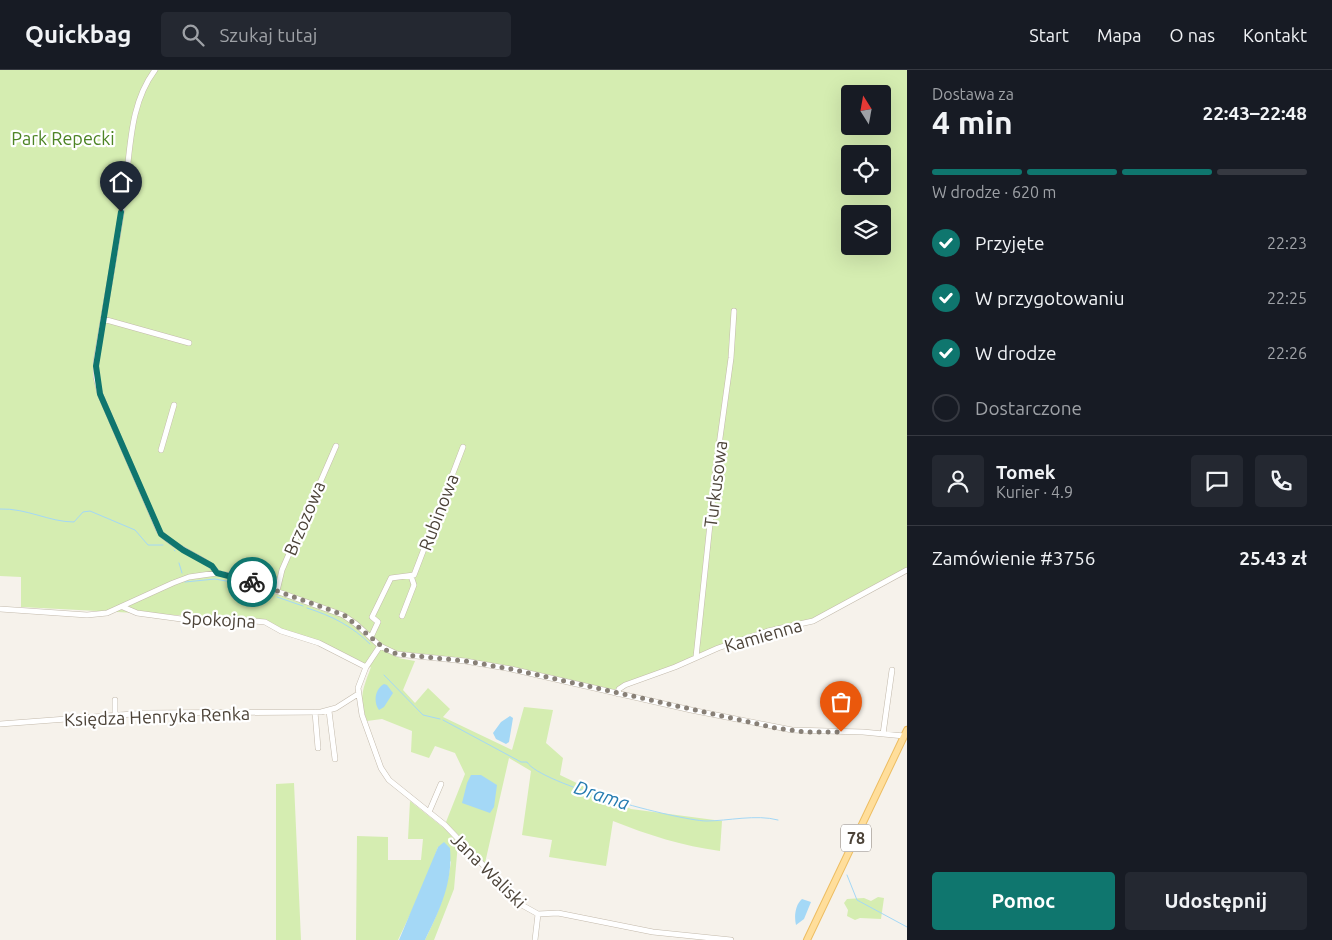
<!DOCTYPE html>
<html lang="pl">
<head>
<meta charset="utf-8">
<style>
  :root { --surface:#171b24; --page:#242831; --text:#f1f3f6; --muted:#9ea1a6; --line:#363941; --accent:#0f766e }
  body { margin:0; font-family:Ubuntu,sans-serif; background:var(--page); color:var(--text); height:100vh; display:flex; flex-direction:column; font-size:19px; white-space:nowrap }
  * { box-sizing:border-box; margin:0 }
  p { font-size:16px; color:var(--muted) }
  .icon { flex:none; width:28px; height:28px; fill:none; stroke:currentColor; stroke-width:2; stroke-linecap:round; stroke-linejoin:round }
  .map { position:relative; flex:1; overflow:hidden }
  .details { display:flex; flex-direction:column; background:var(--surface); width:425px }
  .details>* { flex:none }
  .needle { width:32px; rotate:349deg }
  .tools { position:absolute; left:841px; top:15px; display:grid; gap:10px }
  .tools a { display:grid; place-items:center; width:50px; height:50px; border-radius:5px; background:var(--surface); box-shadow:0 5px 20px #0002; font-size:25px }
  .pin { position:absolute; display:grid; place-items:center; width:42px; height:42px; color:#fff; margin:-51px -21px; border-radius:50% 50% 50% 0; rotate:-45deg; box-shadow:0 0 5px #0007 }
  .pin .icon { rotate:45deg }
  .courier { position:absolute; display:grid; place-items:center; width:50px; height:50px; margin:-25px; border:4px solid #0f766e; border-radius:50%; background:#fff; color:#222; box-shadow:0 1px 6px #0007 }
  .head em { font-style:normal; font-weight:700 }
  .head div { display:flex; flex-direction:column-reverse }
  .head { display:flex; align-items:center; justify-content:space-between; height:85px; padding:0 25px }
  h1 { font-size:32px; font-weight:700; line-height:38px }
  .bar { display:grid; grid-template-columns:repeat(4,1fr); gap:8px 5px; align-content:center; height:60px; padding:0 25px }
  .bar i { height:6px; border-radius:4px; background:var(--line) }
  .bar .current { background:var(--accent) }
  .bar p { grid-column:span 4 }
  .line { display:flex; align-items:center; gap:12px; padding:0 25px; border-top:1px solid var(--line) }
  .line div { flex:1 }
  .round { display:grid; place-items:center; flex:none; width:52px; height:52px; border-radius:5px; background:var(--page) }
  ol { padding:0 25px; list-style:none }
  li { display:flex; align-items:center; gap:15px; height:55px }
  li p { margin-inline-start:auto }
  li .icon { padding:5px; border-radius:50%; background:var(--accent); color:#fff; stroke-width:4 }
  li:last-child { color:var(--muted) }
  li i { width:28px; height:28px; border:2px solid var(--line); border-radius:50% }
  .action { display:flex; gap:10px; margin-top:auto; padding:10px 25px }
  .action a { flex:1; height:58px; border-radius:5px; background:var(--accent); color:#fff; font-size:20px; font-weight:700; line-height:58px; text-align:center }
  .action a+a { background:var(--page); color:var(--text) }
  header { display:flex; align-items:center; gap:30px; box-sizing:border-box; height:70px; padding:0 25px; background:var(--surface); border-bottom:1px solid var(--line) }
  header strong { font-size:24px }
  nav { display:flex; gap:28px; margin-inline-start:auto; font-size:18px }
  .search { width:350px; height:45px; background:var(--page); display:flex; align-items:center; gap:12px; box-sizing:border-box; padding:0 18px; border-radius:5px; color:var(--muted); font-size:19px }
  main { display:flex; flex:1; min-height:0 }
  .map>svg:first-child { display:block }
  .green { fill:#d5edb1; fill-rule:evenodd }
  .water { fill:#a4d8f6 }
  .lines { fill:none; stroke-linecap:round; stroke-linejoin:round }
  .stream { stroke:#a4d8f6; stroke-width:1 }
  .minor-casing { stroke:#c3baac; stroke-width:6 }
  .major-casing { stroke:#edbd62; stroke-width:8 }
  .minor { stroke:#fff; stroke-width:5 }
  .major { stroke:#ffde9b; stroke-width:6 }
  .done { stroke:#888077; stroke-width:5; stroke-dasharray:0 9 }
  .route { stroke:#0f766e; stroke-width:6 }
  .labels { text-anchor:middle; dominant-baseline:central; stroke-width:4.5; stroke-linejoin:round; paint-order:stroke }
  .shield { fill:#fff; stroke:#827b74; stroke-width:1 }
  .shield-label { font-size:16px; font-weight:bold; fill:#4c4338 }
  .park-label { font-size:18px; fill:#4d8425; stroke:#fff }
  .street-label { font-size:18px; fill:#4c4338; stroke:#fff }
  .water-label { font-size:19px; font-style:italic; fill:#247bb0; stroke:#fff }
</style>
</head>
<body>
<header>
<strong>Quickbag</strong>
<div class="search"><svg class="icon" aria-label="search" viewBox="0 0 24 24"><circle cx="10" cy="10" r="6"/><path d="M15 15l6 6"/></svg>Szukaj tutaj</div>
<nav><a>Start</a><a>Mapa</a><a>O nas</a><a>Kontakt</a></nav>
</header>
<main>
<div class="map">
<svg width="907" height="870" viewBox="0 0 907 870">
  <rect width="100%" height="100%" fill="#f6f2eb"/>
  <!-- green -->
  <path class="green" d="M 0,0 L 907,0 L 907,503 L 884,512 L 818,550 L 765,563 L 613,620 L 491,594 L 408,584 L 398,588 L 415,591 L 403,620 L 415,633 L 428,618 L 450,639 L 443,647 L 512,680 L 524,637 L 553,640 L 546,673 L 563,688 L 560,705 L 631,739 L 722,751 L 720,781 C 683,776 648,765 613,751 L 606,796 L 549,787 L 552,770 L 522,765 L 531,701 L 509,688 L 485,793 L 446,752 L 465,704 L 455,683 L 435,676 L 429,688 L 411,682 L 412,661 L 382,649 L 367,651 C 358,627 363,619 371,597 L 368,598 L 312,570 L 269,555 L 232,548 L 21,537 L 21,507 L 0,506 ZM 850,24 L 882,24 L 882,56 L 850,56 ZM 850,84 L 882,84 L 882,116 L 850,116 ZM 850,144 L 882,144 L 882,176 L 850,176 Z
    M 294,713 L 301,870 L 276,870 L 276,714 Z
    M 410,731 L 445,759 L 458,773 L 454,819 L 434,870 L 425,870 C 438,844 447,821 451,792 L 438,777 L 425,813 L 398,870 L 356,870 L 357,766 L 388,767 L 388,790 L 421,790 L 423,769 L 408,769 Z
    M 878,827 L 884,828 L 881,849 L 860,848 L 855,850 L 847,846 L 848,840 L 844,833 L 847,829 L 864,828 L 871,831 Z"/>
  <!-- water -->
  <path class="water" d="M 384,614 L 387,615 L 393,623 L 384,637 L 379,640 C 373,632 375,619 384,614 Z
    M 510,646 L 513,648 L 509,672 L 506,674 L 496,669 L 493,663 L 501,652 Z
    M 471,705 L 481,705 L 497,715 L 494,737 L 490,743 L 462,733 L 467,713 Z
    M 444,772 L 450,778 C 453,812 440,840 425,870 L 399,870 L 438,777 Z
    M 802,829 L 811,832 L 804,849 L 796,855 C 794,847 795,835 802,829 Z"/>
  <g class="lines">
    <!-- stream -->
    <path class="stream" d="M 0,439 C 27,438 49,452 74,452 L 83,442 L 90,441 L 135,460 L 148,475 L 163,475
      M 174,480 L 175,481
      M 179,493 L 182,503
      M 185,512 L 215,509 L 237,513
      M 242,515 L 272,525
      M 277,527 L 303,536
      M 307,538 C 332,546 352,556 370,574
      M 384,605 L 423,645 L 440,649
      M 443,650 L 521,692 L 527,692 C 540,714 677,750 706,751 C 728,751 756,744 778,750
      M 847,805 L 857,830 L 907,857"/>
    <!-- minor casing -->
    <g class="minor-casing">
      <path id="minor" d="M 155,0 C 128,36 131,83 124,125 C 116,181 105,236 96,292 L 96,307 L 100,324 L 159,461 C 171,478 212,490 217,503
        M 103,249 L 189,273
        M 161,380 L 174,335
        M 277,521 L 282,500 L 336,376
        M 123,537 L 137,543 L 196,551 L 221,548 L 265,552 L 281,561 L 319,573 L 366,597
        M 0,539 L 87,545 L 107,543 L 173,513 L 189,507 L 217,503 L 237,507 L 343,545 L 356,554 L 380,576 L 397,584 L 465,591 L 511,599 L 691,640 L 792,660 L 863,662 L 904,666
        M 402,546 L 414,515 L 411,506
        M 371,567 L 378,552 L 372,547 L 391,508 L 414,505 L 463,377
        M 380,576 L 366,597 L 358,618 L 362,645 L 381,698 L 389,710 L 445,755 L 520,834 L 538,844 L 558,843 L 653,862 L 731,870
        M 696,587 L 716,397 L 731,288 L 734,241
        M 618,624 L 619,619 L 625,615 L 675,597 L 718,578 L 768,561 L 813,551 L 907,500
        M 329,641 L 335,689
        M 315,642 L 318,678
        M 115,644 L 115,630
        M 0,654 L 146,643 L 321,642 L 336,638 L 358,624
        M 883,664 L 892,600
        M 429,742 L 441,714
        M 535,870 L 538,844"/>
    </g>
    <!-- major casing -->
    <g class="major-casing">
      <path id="major" d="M 807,870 L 907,660"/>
    </g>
    <!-- minor -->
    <use href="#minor" class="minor"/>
    <!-- major -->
    <use href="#major" class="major"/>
  </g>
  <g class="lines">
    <!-- done -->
    <path class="done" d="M 252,512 L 344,545 L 386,580 L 397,584 L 465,591 L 511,599 L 776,658 L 805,662 L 841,662"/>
    <!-- route -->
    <path class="route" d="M 121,142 L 96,296 L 100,324 L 161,464 L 183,480 L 212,496 L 217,503 L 252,512"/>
  </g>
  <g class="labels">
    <!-- shield labels -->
    <rect class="shield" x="841" y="754.5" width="30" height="27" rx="4"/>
    <g class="shield-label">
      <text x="856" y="768">78</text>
    </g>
    <!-- park labels -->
    <g class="park-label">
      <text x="63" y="68">Park Repecki</text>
    </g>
    <!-- street labels -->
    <g class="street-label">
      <text transform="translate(715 414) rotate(-83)">Turkusowa</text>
      <text transform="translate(438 442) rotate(-69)">Rubinowa</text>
      <text transform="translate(304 448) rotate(-67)">Brzozowa</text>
      <text transform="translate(219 549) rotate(3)">Spokojna</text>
      <text transform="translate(763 565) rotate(-16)">Kamienna</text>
      <text transform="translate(157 646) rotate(-2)">Księdza Henryka Renka</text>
      <text transform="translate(489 800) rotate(45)">Jana Waliski</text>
    </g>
    <!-- water labels -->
    <g class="water-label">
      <text transform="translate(602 725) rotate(18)">Drama</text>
    </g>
  </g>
</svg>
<div class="tools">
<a><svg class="needle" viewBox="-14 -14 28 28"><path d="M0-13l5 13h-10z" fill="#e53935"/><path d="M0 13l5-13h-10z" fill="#9ea1a6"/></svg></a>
<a><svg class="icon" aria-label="locate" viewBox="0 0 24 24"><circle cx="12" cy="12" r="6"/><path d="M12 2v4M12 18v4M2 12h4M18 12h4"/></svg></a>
<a><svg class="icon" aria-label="layers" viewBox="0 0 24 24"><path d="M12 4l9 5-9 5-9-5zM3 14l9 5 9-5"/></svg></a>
</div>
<div class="pin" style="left:841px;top:662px;background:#ea580c"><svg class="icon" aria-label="bag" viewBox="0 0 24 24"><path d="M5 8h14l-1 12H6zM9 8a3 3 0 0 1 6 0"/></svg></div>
<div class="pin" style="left:121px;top:142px;background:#1f2937"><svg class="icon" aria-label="home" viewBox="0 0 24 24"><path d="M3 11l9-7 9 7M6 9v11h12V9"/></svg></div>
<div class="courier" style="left:252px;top:512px"><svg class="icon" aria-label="bike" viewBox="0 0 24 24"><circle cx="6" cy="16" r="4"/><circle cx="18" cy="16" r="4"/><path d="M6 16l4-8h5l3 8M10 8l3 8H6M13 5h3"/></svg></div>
</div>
<section class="details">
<div class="head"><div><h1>4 min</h1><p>Dostawa za</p></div><em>22:43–22:48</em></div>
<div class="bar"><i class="current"></i><i class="current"></i><i class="current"></i><i></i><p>W drodze · 620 m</p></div>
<ol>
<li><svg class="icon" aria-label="check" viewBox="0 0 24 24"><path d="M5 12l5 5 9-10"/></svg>Przyjęte<p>22:23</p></li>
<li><svg class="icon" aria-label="check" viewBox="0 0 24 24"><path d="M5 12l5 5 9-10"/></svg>W przygotowaniu<p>22:25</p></li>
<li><svg class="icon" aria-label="check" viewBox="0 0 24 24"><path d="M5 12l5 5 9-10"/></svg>W drodze<p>22:26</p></li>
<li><i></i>Dostarczone</li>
</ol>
<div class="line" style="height:90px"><a class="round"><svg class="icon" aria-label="person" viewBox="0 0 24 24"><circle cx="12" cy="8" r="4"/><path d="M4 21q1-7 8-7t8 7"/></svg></a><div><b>Tomek</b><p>Kurier · 4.9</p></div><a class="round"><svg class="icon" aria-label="chat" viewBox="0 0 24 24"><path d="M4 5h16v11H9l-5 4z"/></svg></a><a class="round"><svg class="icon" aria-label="phone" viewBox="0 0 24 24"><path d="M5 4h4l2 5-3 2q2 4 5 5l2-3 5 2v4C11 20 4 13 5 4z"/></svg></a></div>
<div class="line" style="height:65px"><div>Zamówienie #3756</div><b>25.43 zł</b></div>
<div class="action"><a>Pomoc</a><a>Udostępnij</a></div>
</section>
</main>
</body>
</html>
